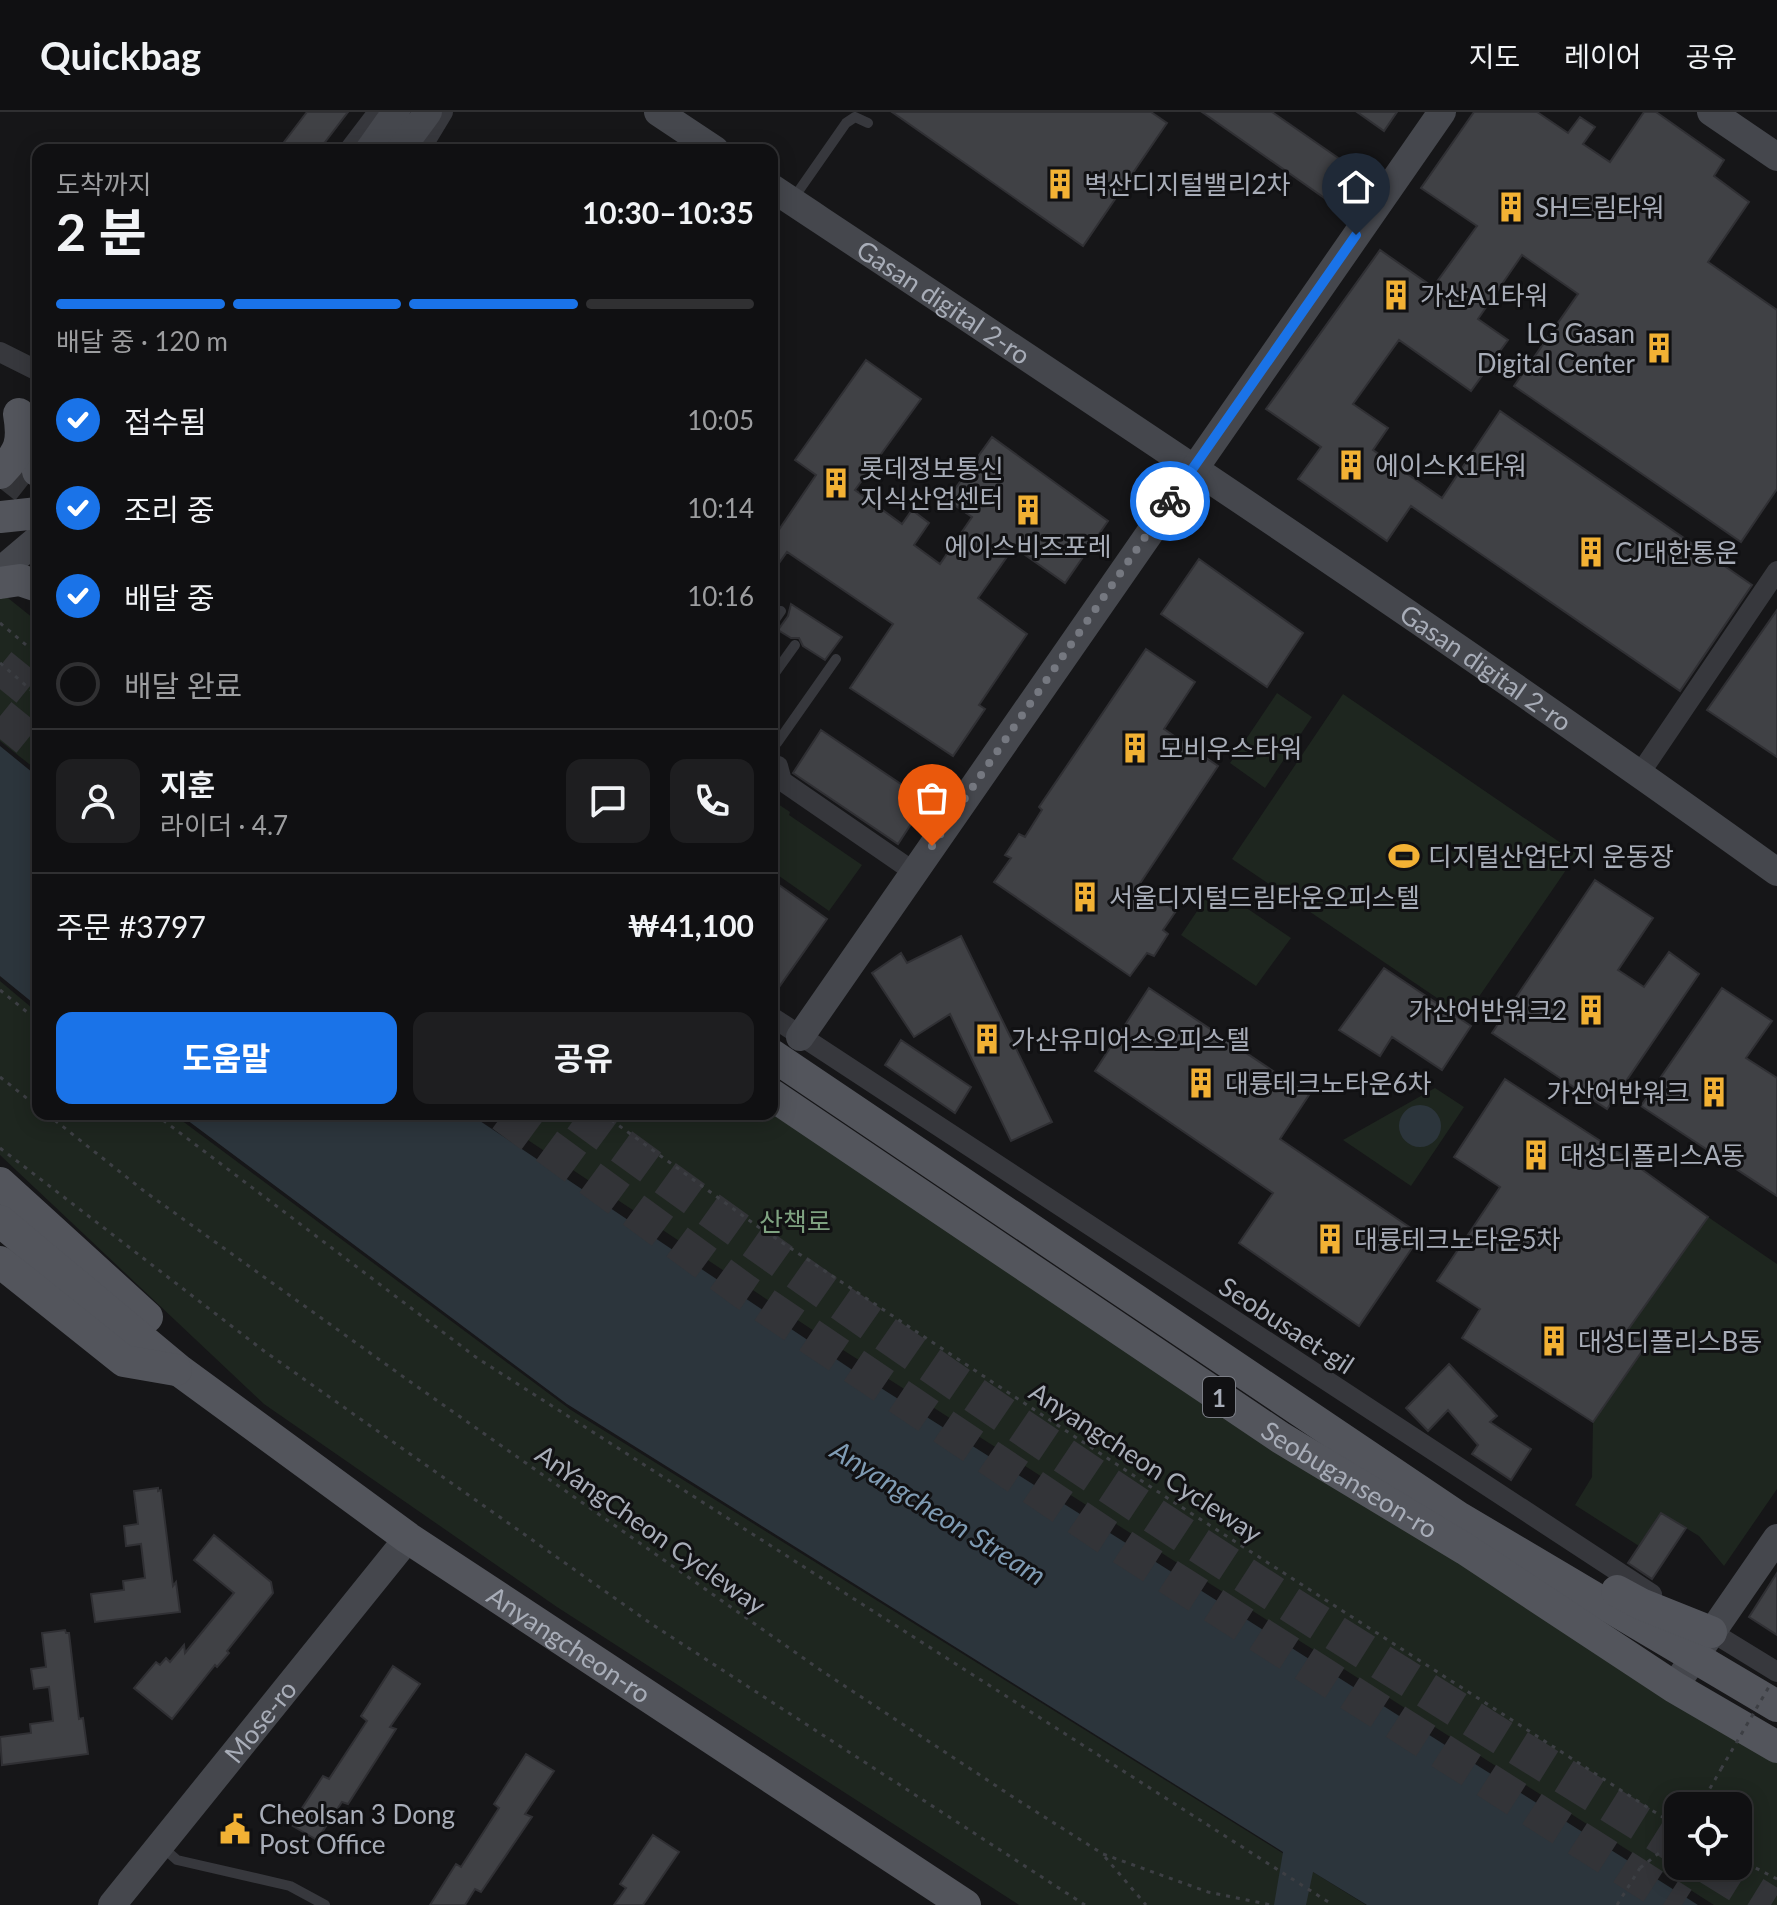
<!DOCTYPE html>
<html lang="ko">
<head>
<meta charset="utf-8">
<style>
  :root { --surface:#101012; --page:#1e1e20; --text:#f1f3f6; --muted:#9c9d9f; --line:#303032; --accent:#1a73e8 }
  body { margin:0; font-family:Lato,"Noto Sans KR",sans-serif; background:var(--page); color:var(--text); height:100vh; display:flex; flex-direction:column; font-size:30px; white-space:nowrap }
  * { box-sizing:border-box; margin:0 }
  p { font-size:26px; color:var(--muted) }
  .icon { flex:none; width:44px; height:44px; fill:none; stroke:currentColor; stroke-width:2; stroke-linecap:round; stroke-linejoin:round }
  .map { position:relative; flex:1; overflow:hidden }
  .details { position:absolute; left:32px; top:32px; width:746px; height:976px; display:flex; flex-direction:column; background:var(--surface); border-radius:16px; box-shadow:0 4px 20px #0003,0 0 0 2px var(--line) }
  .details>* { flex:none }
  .controls { position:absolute; left:1664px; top:1680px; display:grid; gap:16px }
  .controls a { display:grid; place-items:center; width:88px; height:88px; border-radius:16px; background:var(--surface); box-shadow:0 4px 20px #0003,0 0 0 2px var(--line); font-size:40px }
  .pin { position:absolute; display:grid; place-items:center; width:68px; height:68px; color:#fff; margin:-82px -34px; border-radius:50% 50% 50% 0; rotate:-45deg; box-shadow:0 0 8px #0007 }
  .pin .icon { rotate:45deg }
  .courier { position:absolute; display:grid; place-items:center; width:80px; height:80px; margin:-40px; border:6px solid #1a73e8; border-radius:50%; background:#fff; color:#222; box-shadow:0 2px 10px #0007 }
  .headline em { font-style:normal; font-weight:700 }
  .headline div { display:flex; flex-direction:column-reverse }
  .headline { display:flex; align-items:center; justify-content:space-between; height:136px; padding:0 24px }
  h1 { font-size:52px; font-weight:700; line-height:60px }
  .bar { display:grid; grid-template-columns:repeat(4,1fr); gap:12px 8px; align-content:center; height:96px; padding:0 24px }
  .bar i { height:10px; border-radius:6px; background:var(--line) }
  .bar .active { background:var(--accent) }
  .bar p { grid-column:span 4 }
  .line { display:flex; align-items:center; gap:20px; padding:0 24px; border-top:2px solid var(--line) }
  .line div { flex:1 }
  .round { display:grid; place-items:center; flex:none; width:84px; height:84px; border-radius:16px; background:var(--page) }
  ol { padding:0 24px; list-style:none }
  li { display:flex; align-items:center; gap:24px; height:88px }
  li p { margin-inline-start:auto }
  li .icon { padding:8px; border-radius:50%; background:var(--accent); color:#fff; stroke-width:4 }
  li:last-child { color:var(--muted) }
  li i { width:44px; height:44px; border:4px solid var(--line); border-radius:50% }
  .cta { display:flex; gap:16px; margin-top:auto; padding:16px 24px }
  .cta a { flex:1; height:92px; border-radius:16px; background:var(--accent); color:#fff; font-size:32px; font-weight:700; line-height:92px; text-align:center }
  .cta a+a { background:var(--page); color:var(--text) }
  header { display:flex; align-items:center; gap:48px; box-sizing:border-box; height:112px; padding:0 40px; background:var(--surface); border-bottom:2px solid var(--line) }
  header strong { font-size:38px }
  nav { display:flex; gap:44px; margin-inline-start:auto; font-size:28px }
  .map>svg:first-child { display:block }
  .green { fill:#1e261f; fill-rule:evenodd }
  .water { fill:#2c353c }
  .building { fill:#404145; stroke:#303034; stroke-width:2 }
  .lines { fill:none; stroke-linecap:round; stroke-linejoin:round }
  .primary-tunnel { stroke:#333438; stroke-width:32; stroke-dasharray:32 16; stroke-linecap:butt }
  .highway-tunnel { stroke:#333438; stroke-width:36; stroke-dasharray:36 18; stroke-linecap:butt }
  .path { stroke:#3d3f44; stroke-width:3; stroke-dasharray:4 6; stroke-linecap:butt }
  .lane { stroke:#37383d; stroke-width:10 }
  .street { stroke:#37383d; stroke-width:20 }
  .secondary { stroke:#45474d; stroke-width:28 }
  .primary { stroke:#53555c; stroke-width:32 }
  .path-bridge { stroke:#3d3f44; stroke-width:3; stroke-dasharray:4 6; stroke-linecap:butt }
  .done { stroke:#757880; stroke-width:8; stroke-dasharray:0 14.4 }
  .route { stroke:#1a73e8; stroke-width:10 }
  .labels { text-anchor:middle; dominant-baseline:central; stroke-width:6; stroke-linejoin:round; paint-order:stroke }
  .shield { fill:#111113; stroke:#7b7e86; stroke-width:2 }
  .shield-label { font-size:24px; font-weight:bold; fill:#a8adb8 }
  .poi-label { font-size:26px; fill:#a8adb8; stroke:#111113; text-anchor:start }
  .street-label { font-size:26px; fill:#a8adb8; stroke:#111113 }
  .park-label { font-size:26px; fill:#7fa381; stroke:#111113 }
  .water-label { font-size:28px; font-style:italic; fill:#7f9bb3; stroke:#111113 }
</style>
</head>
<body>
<header>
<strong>Quickbag</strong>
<nav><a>지도</a><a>레이어</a><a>공유</a></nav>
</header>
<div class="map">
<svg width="1777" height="1793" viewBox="0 0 1777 1793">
  <rect width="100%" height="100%" fill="#161618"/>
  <!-- green -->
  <path class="green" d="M 3,482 L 38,510 L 38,659 L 0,629 L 0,485 Z
    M 1277,581 L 1312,605 L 1265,676 L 1230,651 Z
    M 1343,582 L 1577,742 L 1465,905 L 1232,747 Z
    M 772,688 L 790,700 L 789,703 L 862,753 L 829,799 L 772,759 Z
    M 1214,774 L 1291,826 L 1256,874 L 1181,823 Z
    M 0,869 L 38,901 L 38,1002 L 173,1002 L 571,1298 L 1366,1793 L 1019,1793 L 557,1495 L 264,1292 L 0,1043 Z
    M 1435,976 L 1464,995 L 1411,1074 L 1343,1028 Z
    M 489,1002 L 772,1002 L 1777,1643 L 1777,1793 L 1714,1793 L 832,1231 ZM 1678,1694 L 1738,1694 L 1738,1754 L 1678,1754 Z
    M 1708,1105 L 1777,1152 L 1777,1377 L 1724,1454 L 1699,1424 L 1661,1401 L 1639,1434 L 1575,1393 L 1592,1365 L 1593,1310 L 1647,1232 L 1627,1219 Z"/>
  <!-- water -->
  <path class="water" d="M 0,634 L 38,665 L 38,895 L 0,864 Z
    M1399 1014a21 21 0 1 1 42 0a21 21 0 1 1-42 0Z
    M 179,1002 L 473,1002 L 474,1005 L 854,1259 L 1698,1793 L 1367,1793 L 1313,1760 L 1306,1793 L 1274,1793 L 1283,1740 L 567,1292 Z"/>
  <!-- building -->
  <path class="building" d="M 307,0 L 348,0 L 319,38 L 278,38 Z
    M 892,0 L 1151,0 L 1167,11 L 1083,134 Z
    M 1202,0 L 1272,0 L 1357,59 L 1333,92 Z
    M 1357,0 L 1397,0 L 1384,19 Z
    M 1474,0 L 1537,0 L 1568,21 L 1580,5 L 1595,15 L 1583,32 L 1610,50 L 1644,0 L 1656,0 L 1724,48 L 1714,64 L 1749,90 L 1708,150 L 1777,198 L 1777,377 L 1741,430 L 1514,274 L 1578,182 L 1522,143 L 1478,207 L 1508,228 L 1471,279 L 1399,228 L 1353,292 L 1388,316 L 1373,338 L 1442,386 L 1500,299 L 1752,473 L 1680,579 L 1411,394 L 1387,429 L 1298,367 L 1321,335 L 1266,297 L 1380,138 L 1433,175 L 1477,114 L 1421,76 Z
    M 866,248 L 921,287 L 855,378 L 902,412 L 912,398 L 929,411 L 914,433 L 940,452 L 972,405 L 947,388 L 992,325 L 1108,409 L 1065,471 L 1014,435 L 978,486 L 1027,522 L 979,593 L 985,597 L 953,644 L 850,576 L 893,512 L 787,440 L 772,461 L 772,428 L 816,363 L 795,348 Z
    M 1199,447 L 1303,521 L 1267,575 L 1161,502 Z
    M 791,492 L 842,525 L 825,548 L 803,534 L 799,526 L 791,526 L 778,518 L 788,504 Z
    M 1777,498 L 1777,645 L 1707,598 Z
    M 1146,537 L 1195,570 L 1164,617 L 1218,654 L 1139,773 L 1176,799 L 1163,818 L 1168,822 L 1154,844 L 1147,841 L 1130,864 L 994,770 L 1011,746 L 1005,743 L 1019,722 L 1025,725 L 1042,698 L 1039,695 Z
    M 821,618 L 926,689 L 898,732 L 793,661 Z
    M 772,768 L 827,807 L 772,885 Z
    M 1595,768 L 1653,806 L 1618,858 L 1644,875 L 1669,840 L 1699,862 L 1607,997 L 1492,921 Z
    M 961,824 L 1052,1010 L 1011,1029 L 950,902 L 914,925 L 872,861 L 901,841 L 907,851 Z
    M 1384,856 L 1471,914 L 1442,958 L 1392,925 L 1380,944 L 1339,918 Z
    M 1149,876 L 1309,983 L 1280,1027 L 1421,1123 L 1359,1214 L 1239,1131 L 1273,1081 L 1095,959 Z
    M 1722,876 L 1772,909 L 1746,946 L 1777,966 L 1777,1084 L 1641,994 Z
    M 901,928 L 971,975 L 955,1001 L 885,953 Z
    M 1505,967 L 1619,1041 L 1708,1105 L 1627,1219 L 1647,1232 L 1593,1310 L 1462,1226 L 1480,1197 L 1437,1169 L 1500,1075 L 1454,1045 Z
    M 1449,1252 L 1497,1304 L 1490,1310 L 1531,1337 L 1511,1368 L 1472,1342 L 1478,1333 L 1448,1298 L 1428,1319 L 1406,1296 Z
    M 158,1376 L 158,1379 L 161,1378 L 173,1474 L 176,1470 L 180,1500 L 95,1510 L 91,1482 L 124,1478 L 123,1469 L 145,1466 L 141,1432 L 126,1434 L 124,1414 L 138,1412 L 134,1379 Z
    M 1661,1401 L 1686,1416 L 1652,1467 L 1628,1451 Z
    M 214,1423 L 271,1470 L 273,1481 L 227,1539 L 229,1541 L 217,1555 L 215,1553 L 172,1607 L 134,1576 L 156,1550 L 160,1553 L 166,1546 L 170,1550 L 184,1533 L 185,1541 L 234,1481 L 194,1448 Z
    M 1777,1461 L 1777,1523 L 1749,1505 Z
    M 65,1518 L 66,1521 L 69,1521 L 79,1607 L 83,1606 L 88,1642 L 2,1653 L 0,1625 L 31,1621 L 30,1612 L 53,1609 L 49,1575 L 34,1577 L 31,1557 L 46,1555 L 42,1521 Z
    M 393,1554 L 420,1572 L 390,1615 L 396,1617 L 348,1692 L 342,1690 L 317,1728 L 291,1713 L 323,1664 L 329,1667 L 367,1609 L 361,1604 Z
    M 526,1642 L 554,1659 L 525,1702 L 532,1705 L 481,1780 L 475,1777 L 465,1793 L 430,1793 L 456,1752 L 461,1755 L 499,1696 L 494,1692 Z
    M 653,1723 L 679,1740 L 643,1793 L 614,1793 L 626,1776 L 620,1772 Z"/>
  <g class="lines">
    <!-- primary-tunnel -->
    <path class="primary-tunnel" d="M 0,356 L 38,386"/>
    <!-- highway-tunnel -->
    <path class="highway-tunnel" d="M 0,554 L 38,585
      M 0,604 L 38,635
      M 503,1002 L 745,1180 L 1107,1425 L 1682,1793
      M 578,1002 C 792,1159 1011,1311 1234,1456 C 1380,1551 1530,1642 1678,1735
      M 1708,1754 L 1771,1793"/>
    <!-- path -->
    <path class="path" d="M 0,511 L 38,543
      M 0,551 L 38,584
      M 0,878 L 38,909
      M 0,965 L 38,995
      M 47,1002 L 144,1079 L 405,1266 L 819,1557 L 1016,1687 L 1103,1742 L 1208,1780 L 1271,1793
      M 155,1002 L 477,1246 L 1333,1793
      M 603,1002 L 757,1114 L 1172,1389 L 1678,1715
      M 0,1036 L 264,1239 L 653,1513 L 1085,1793
      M 1700,1694 L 1721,1657
      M 1105,1745 L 1146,1793
      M 1738,1747 L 1777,1767
      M 1640,1756 L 1678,1726"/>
    <!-- lane -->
    <path class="lane" d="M 793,87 L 846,11 L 855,5 L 868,11
      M 772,512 L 781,499
      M 772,565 L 795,533
      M 772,627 L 777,631 L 836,547
      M 160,1733 L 177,1748 L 290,1774 L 325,1793"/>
    <!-- street -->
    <path class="street" d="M 349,38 L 378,0
      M 420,38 L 443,0
      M 0,240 L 38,259
      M 1647,651 L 1777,459
      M 778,654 L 782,669 L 914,760
      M 772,905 L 1652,1482
      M 1702,1514 L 1777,1560"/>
    <!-- secondary -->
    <g class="secondary">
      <path d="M 658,0 L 715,38"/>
      <path d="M 1711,0 L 1777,45"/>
      <path d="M 369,38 L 396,0"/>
      <path d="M 400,38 L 428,0"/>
      <path id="s1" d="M 772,76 C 1110,300 1448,523 1777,760"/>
      <path d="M 0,459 L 38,427"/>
      <path d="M 800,925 L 1442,0"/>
      <path d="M 1674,1575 L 1777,1426"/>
      <path id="s2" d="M 112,1793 L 408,1426"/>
    </g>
    <!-- primary -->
    <g class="primary">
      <path d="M 25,311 L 34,335 L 38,359"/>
      <path d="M 0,361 C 20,340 24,331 19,302"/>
      <path d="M 0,405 L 38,401"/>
      <path d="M 0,471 L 20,468 L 38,474"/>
      <path d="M 772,943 L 1458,1405 L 1777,1594"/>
      <path id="s3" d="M 772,983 L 1281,1326 L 1465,1437 L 1674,1575 L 1777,1635"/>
      <path d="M 0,1071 L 147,1205"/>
      <path id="s4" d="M 0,1109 L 180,1259 L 408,1426 L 965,1793"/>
      <path d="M 0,1150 L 124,1249 L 176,1258"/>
      <path d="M 1617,1479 L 1641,1492 L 1711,1520"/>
    </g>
    <!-- path-bridge -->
    <path class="path-bridge" d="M 1721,1657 L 1770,1573
      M 1617,1793 L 1640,1756"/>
  </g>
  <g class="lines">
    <!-- done -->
    <path class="done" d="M 932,734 L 1170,389"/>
    <!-- route -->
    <path class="route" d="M 1170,389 L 1356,123"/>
  </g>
  <!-- icons -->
  <defs>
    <g id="building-bare" transform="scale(2.4)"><path d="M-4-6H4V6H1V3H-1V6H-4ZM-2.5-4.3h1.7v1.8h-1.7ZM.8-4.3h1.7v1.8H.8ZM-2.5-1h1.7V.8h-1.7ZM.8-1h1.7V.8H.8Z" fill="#f2b134" stroke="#111113" stroke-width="2.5" paint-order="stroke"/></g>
    <g id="stadium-bare" transform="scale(2.4)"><path d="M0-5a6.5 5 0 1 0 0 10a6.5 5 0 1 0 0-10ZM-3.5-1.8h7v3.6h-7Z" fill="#f2b134" stroke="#111113" stroke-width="2.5" paint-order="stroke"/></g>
    <g id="civic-bare" transform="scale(2.4)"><path d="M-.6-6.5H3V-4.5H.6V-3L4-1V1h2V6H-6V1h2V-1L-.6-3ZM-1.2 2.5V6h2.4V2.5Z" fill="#f2b134" stroke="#111113" stroke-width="2.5" paint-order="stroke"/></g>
  </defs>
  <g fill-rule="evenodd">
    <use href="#building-bare" x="1060" y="72"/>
    <use href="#building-bare" x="1511" y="95"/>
    <use href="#building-bare" x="1396" y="183"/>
    <use href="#building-bare" x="1659" y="236"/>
    <use href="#building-bare" x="1351" y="353"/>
    <use href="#building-bare" x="836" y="371"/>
    <use href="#building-bare" x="1028" y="398"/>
    <use href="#building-bare" x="1591" y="440"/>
    <use href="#building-bare" x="1135" y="636"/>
    <use href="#stadium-bare" x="1404" y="744"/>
    <use href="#building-bare" x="1085" y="785"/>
    <use href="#building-bare" x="1591" y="898"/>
    <use href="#building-bare" x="987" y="927"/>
    <use href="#building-bare" x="1201" y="971"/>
    <use href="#building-bare" x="1714" y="980"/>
    <use href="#building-bare" x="1536" y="1043"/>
    <use href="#building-bare" x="1330" y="1127"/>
    <use href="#building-bare" x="1554" y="1229"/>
    <use href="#civic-bare" x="235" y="1717"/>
  </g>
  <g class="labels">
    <!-- shield labels -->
    <rect class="shield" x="1203" y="1265" width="32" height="40" rx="6"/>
    <g class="shield-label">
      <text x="1219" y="1285">1</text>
    </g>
    <!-- poi labels -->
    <g class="poi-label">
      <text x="1084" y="72">벽산디지털밸리2차</text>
      <text x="1535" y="95">SH드림타워</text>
      <text x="1420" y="183">가산A1타워</text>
      <text x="1635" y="221" text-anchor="end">LG Gasan<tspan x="1635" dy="30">Digital Center</tspan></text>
      <text x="1375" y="353">에이스K1타워</text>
      <text x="860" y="356">롯데정보통신<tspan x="860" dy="30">지식산업센터</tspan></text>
      <text x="1028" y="434" text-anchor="middle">에이스비즈포레</text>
      <text x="1615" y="440">CJ대한통운</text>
      <text x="1159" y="636">모비우스타워</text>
      <text x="1428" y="744">디지털산업단지 운동장</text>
      <text x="1109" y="785">서울디지털드림타운오피스텔</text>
      <text x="1567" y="898" text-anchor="end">가산어반워크2</text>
      <text x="1011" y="927">가산유미어스오피스텔</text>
      <text x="1225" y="971">대륭테크노타운6차</text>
      <text x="1690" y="980" text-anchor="end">가산어반워크</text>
      <text x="1560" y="1043">대성디폴리스A동</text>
      <text x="1354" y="1127">대륭테크노타운5차</text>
      <text x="1578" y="1229">대성디폴리스B동</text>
      <text x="259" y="1702">Cheolsan 3 Dong<tspan x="259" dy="30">Post Office</tspan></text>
    </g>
    <!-- street labels -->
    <g class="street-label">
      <text stroke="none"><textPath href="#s1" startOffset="206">Gasan digital 2-ro</textPath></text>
      <text stroke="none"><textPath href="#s1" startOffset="860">Gasan digital 2-ro</textPath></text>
      <text transform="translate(1287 1213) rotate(33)">Seobusaet-gil</text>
      <text transform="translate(1146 1350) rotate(33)">Anyangcheon Cycleway</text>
      <text stroke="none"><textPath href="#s3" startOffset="694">Seobuganseon-ro</textPath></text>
      <text transform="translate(651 1417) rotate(35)">AnYangCheon Cycleway</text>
      <text stroke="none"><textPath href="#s4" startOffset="710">Anyangcheon-ro</textPath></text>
      <text stroke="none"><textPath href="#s2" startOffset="236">Mose-ro</textPath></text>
    </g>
    <!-- park labels -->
    <g class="park-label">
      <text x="795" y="1109">산책로</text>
    </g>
    <!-- water labels -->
    <g class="water-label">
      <text transform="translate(939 1400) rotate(32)">Anyangcheon Stream</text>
    </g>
  </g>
</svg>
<div class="controls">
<a><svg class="icon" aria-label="locate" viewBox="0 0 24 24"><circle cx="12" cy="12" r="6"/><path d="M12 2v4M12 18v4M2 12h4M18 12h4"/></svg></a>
</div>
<div class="pin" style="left:932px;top:734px;background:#ea580c"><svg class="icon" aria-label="bag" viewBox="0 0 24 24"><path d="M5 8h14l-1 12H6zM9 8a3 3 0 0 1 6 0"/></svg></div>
<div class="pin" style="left:1356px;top:123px;background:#1f2937"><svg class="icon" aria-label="home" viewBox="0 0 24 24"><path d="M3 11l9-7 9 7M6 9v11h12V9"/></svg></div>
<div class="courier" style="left:1170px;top:389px"><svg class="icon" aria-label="bike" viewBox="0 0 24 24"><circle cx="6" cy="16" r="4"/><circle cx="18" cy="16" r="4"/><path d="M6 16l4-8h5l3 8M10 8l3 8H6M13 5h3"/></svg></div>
<section class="details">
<div class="headline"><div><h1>2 분</h1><p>도착까지</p></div><em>10:30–10:35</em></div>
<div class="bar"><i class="active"></i><i class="active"></i><i class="active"></i><i></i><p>배달 중 · 120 m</p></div>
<ol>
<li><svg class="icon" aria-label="check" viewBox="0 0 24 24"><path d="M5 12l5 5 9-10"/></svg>접수됨<p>10:05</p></li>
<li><svg class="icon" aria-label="check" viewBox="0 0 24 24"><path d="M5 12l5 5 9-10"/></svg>조리 중<p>10:14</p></li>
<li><svg class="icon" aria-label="check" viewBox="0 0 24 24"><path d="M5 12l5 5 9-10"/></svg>배달 중<p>10:16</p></li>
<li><i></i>배달 완료</li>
</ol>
<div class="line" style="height:144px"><a class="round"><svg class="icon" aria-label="person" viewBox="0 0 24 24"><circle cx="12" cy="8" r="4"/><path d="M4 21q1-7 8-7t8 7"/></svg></a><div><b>지훈</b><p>라이더 · 4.7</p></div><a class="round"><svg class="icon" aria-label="chat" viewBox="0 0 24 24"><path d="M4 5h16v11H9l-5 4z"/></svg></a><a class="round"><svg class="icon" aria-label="phone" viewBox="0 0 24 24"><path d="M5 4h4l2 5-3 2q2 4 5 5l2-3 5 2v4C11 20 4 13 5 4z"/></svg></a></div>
<div class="line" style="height:104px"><div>주문 #3797</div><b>₩41,100</b></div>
<div class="cta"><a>도움말</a><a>공유</a></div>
</section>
</div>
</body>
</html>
